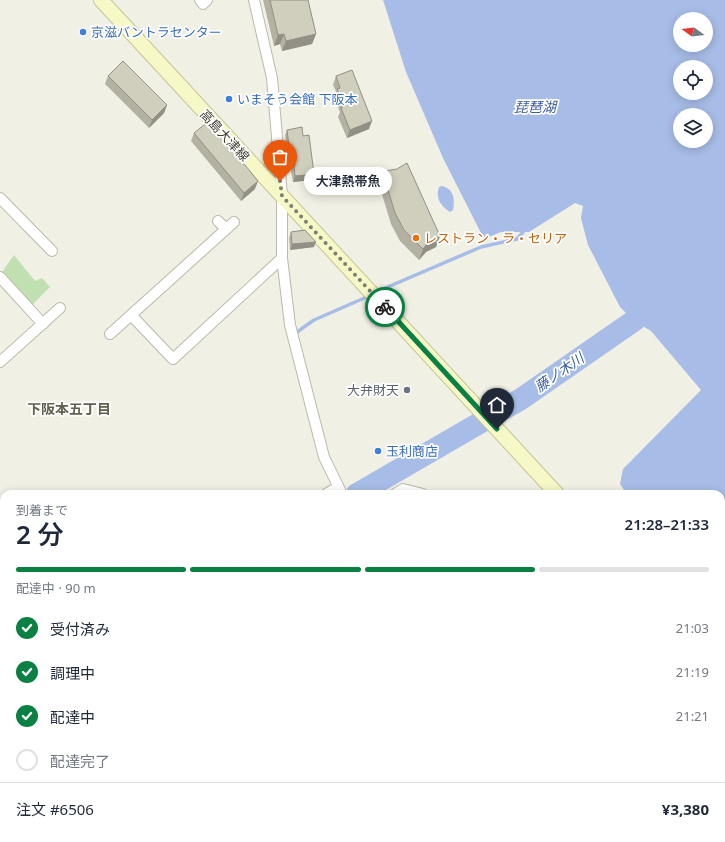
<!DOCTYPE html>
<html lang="ja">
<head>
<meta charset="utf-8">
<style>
  :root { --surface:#fff; --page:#f2f2f3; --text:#1f2937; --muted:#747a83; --line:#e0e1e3; --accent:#0b8043 }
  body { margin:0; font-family:"Noto Sans","Noto Sans JP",sans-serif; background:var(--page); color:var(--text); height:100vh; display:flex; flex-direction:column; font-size:15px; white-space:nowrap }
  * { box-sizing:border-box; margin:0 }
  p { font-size:13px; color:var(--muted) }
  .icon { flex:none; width:22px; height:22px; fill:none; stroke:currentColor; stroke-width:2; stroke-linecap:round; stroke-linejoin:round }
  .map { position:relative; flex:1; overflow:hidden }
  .panel { position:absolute; left:0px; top:490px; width:725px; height:352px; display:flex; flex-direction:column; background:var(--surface); border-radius:12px 12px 0 0; box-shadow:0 2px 10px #0003 }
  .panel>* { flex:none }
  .needle { width:26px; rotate:285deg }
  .fabs { position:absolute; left:673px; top:12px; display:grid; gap:8px }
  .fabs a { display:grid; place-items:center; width:40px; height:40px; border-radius:50%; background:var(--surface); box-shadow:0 2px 10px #0003; font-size:20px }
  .pin { position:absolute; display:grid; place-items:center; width:34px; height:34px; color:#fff; margin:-41px -17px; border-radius:50% 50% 50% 0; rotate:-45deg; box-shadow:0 0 4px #0007 }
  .pin .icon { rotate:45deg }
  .courier { position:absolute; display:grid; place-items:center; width:40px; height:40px; margin:-20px; border:3px solid #0b8043; border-radius:50%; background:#fff; color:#222; box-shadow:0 1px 5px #0007 }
  .bubble { position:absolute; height:28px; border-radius:14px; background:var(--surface); box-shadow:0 2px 10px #0003; font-size:13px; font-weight:600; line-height:28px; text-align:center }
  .head em { font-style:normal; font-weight:600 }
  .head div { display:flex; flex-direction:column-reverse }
  .head { display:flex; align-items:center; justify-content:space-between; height:68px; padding:0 16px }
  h1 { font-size:26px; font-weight:600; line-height:30px }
  .bar { display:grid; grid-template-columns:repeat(4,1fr); gap:6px 4px; align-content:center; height:48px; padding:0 16px }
  .bar i { height:5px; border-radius:3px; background:var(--line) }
  .bar .active { background:var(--accent) }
  .bar p { grid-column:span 4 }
  .line { display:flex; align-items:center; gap:10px; padding:0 16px; border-top:1px solid var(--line) }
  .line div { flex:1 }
  ol { padding:0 16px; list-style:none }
  li { display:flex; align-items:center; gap:12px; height:44px }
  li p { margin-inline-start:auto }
  li .icon { padding:4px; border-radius:50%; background:var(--accent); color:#fff; stroke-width:4 }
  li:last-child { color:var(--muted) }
  li i { width:22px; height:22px; border:2px solid var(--line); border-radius:50% }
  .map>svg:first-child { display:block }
  .green { fill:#c0e0b2 }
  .water { fill:#a7bde7; fill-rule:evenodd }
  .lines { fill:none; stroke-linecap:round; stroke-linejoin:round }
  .stream { stroke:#a7bde7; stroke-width:3.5 }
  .river { stroke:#a7bde7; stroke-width:22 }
  .street-casing { stroke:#bbb9a9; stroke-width:12 }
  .secondary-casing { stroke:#c5c595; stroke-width:16 }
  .street { stroke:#fff; stroke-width:10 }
  .secondary { stroke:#f7f8c7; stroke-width:14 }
  .wall { fill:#b3b1a2 }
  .shaded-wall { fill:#929084 }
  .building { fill:#d0cebc; stroke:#929084 }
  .done { stroke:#7f7e73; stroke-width:4; stroke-dasharray:0 7.2 }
  .route { stroke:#0b8043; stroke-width:5 }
  .shop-dot { fill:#3f7fe0; stroke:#fff; stroke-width:1.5 }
  .food-dot { fill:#e8710a; stroke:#fff; stroke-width:1.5 }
  .worship-dot { fill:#6b7280; stroke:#fff; stroke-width:1.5 }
  .labels { text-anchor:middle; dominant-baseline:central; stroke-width:3.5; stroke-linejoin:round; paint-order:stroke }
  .shop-label { font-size:13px; fill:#366cbe; stroke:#fff; text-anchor:start }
  .street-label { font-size:13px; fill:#424035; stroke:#fff }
  .food-label { font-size:13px; fill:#c56008; stroke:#fff; text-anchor:start }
  .worship-label { font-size:13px; fill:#5b616d; stroke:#fff; text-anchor:end }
  .water-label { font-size:14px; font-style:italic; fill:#3b5ca1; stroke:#fff }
  .neighbourhood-label { font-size:14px; font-weight:bold; fill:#63604e; stroke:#fff }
</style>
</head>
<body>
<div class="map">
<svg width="725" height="842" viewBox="0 0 725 842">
  <rect width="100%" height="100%" fill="#f0f0e5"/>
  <!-- green -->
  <path class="green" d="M 14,255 L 35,281 L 42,278 L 50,287 L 32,305 L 2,272 Z"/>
  <!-- water -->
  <path class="water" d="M 383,0 L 725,0 L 725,586 L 721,583 L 721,494 L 627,494 L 620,484 L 623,469 L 701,390 L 651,331 L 641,325 L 628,315 L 620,307 L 588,245 L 581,218 L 583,206 L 575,203 L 529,232 L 501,232 L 484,239 L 443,158 L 406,72 ZM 680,19 L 706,19 L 706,45 L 680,45 ZM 680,67 L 706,67 L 706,93 L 680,93 ZM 680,115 L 706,115 L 706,141 L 680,141 Z
    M 442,186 C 454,189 455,199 453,210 L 450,212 C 441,206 435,198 439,187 Z"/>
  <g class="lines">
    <!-- stream -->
    <path class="stream" d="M 376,292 L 481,247 L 517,239 L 523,232
      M 297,332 L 314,320 L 369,296"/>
    <!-- river -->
    <path class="river" d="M 357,494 L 521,399 L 635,320 L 653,296
      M 89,842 L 91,838"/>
    <!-- street casing -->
    <g class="street-casing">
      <path id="street" d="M 200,0 L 203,4 L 207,0
        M 254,0 L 272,78 L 282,196 L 282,258 L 290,325 L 324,457 L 342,494
        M 0,198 L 52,251
        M 218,221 L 226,229
        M 0,277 L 43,324
        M 131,315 L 173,359 L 282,258
        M 110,334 L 234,222
        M 0,362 L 60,308
        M 326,494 L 338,487
        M 395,494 L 403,489 L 423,494
        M 0,719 L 4,715
        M 721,784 L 725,787
        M 0,798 L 4,803
        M 33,838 L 36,842
        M 559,838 L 563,842
        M 71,842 L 72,838
        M 104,842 L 106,838
        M 169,842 L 173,838
        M 259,842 L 263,838
        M 397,842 L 400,838"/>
    </g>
    <!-- secondary casing -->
    <g class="secondary-casing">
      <path id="secondary" d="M 101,0 L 557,494
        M 721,672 L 725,677"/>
    </g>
    <!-- street -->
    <use href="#street" class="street"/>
    <!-- secondary -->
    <use href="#secondary" class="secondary"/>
  </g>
  <!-- wall -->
  <path class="wall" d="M 263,0 L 308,0 L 316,34 L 312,44 L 282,51 L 280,44 L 274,46 Z
    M 108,76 L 167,105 L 164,113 L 149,128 L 105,84 Z
    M 336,76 L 369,129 L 347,138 L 338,117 L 340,112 L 334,97 L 336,91 L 333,85 Z
    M 287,130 L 303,136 L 314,174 L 312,180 L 293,182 L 291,171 L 292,169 L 289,151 L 287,151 L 285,135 Z
    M 194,133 L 255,189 L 241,201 L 191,141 Z
    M 385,171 L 440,236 L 436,247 L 426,252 L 419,260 L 400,241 L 391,224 L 381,191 L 381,181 Z
    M 291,232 L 314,247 L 290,250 L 289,238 Z
    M 721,606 L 723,623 L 725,625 L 725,659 L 721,655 Z"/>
  <!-- shaded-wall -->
  <path class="shaded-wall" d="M 284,34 L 280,44 L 274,46 L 278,35 Z
    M 316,34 L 312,44 L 282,51 L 286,41 Z
    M 167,105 L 164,113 L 149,128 L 152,120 Z
    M 372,121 L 369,129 L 347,138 L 350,130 Z
    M 289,146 L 291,146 L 289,151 L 287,151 Z
    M 314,174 L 312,180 L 293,182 L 295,176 Z
    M 258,181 L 255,189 L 241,201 L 244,193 Z
    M 440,236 L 436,247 L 426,252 L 419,260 L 423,249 L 429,241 Z
    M 316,242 L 314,247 L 290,250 L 292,244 Z
    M 725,617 L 725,621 L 721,626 L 721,621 Z"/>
  <!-- building -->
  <path class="building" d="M 270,0 L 308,0 L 316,34 L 286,41 L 284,34 L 278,35 Z
    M 123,61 L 167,105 L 152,120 L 108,76 Z
    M 352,70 L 372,121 L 350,130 L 341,108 L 344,106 L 337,89 L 340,88 L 336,76 Z
    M 209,121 L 258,181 L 244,193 L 194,133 Z
    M 302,127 L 303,136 L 309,135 L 314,174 L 295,176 L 294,166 L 295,166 L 291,146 L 289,146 L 287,130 Z
    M 407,163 L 440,236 L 429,241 L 423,249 L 404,230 L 395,213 L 385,180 L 385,171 L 397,169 Z
    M 305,230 L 316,242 L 292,244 L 291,232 Z
    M 721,606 L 725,610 L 725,617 L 721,621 Z
    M 721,621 L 725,625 L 725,648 L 721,644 L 721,642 L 724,639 L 721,637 Z"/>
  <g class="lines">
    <!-- done -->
    <path class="done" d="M 280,181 L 282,196 L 385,307"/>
    <!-- route -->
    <path class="route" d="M 385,307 L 497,429"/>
  </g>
  <!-- markers -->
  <g class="shop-dot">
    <circle cx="83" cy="32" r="4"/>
    <circle cx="229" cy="99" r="4"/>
    <circle cx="378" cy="451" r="4"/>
  </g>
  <circle class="food-dot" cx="416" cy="238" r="4"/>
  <circle class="worship-dot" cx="407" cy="390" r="4"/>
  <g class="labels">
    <!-- shop labels -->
    <g class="shop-label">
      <text x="91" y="32">京滋バントラセンター</text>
      <text x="237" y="99">いまそう会館 下阪本</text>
      <text x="386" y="451">玉利商店</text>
    </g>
    <!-- street labels -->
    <g class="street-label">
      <text transform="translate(225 135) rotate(47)">高島大津線</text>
    </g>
    <!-- food labels -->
    <g class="food-label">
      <text x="424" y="238">レストラン・ラ・セリア</text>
    </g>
    <!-- worship labels -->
    <g class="worship-label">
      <text x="399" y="390">大弁財天</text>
    </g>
    <!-- water labels -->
    <g class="water-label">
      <text x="535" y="106">琵琶湖</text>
      <text transform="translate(559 372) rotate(-35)">藤ノ木川</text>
    </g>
    <!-- neighbourhood labels -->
    <g class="neighbourhood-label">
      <text x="69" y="408">下阪本五丁目</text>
    </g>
  </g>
</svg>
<div class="fabs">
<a><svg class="needle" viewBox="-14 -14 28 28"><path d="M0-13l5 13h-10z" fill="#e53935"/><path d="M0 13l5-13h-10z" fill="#747a83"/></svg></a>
<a><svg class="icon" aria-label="locate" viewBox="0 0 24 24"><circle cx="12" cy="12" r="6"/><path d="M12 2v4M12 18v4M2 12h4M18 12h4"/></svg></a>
<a><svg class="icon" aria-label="layers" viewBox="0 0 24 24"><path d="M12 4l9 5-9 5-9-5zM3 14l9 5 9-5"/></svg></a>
</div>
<div class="pin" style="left:280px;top:181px;background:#ea580c"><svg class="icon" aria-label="bag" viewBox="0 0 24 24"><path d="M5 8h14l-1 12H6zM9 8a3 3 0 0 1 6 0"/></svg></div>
<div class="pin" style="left:497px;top:429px;background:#1f2937"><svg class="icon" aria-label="home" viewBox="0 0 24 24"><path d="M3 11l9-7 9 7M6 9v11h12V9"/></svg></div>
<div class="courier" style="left:385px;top:307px"><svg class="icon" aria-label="bike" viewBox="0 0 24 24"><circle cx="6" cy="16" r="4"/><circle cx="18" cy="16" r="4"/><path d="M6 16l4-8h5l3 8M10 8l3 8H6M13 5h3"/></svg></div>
<div class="bubble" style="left:304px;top:167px;width:88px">大津熱帯魚</div>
<section class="panel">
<div class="head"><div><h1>2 分</h1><p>到着まで</p></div><em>21:28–21:33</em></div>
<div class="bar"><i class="active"></i><i class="active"></i><i class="active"></i><i></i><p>配達中 · 90 m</p></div>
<ol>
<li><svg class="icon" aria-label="check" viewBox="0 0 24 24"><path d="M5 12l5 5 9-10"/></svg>受付済み<p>21:03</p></li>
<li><svg class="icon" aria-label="check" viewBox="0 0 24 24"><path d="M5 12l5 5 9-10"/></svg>調理中<p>21:19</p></li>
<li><svg class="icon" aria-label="check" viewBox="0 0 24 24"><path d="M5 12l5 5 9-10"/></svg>配達中<p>21:21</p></li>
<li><i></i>配達完了</li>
</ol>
<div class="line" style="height:52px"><div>注文 #6506</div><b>¥3,380</b></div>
</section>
</div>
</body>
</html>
